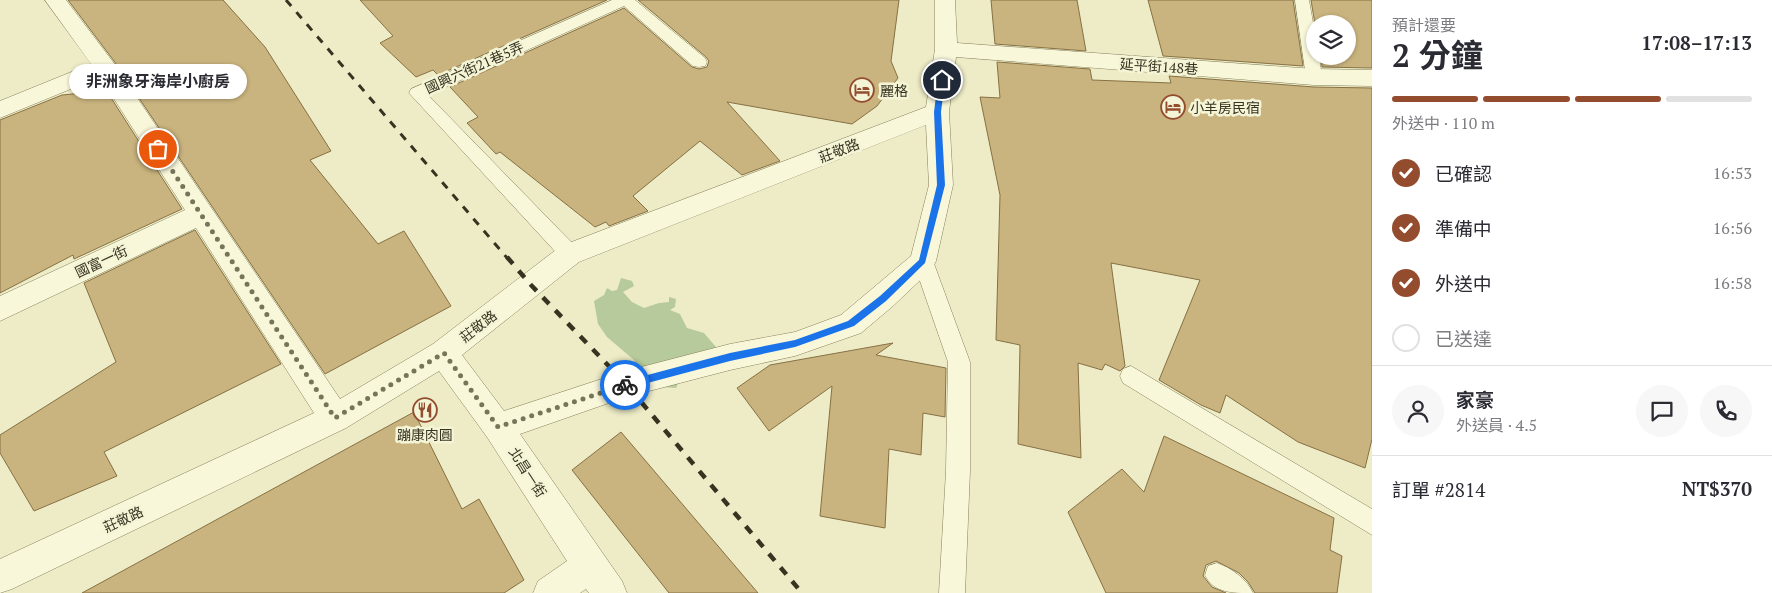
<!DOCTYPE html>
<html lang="zh-TW">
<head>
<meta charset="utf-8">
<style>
  :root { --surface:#fff; --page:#f7f7f7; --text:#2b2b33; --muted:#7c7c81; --line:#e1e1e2; --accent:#944c2f }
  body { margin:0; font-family:"PT Serif","Noto Sans TC",serif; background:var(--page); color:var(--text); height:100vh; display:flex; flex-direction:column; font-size:19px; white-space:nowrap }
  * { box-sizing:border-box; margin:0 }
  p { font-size:16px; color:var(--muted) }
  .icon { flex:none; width:28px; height:28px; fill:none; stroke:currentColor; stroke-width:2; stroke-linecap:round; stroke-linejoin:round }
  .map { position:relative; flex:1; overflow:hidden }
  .side { display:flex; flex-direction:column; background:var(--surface); width:400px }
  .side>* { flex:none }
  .fabs { position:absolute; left:1306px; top:15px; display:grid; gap:10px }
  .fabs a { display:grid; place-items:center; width:50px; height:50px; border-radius:50%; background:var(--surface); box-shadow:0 1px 4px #0004; font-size:25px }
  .pin { position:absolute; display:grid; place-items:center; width:42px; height:42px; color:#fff; margin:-21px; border:2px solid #fff; border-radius:50%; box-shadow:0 1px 5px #0007 }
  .courier { position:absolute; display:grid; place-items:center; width:50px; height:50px; margin:-25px; border:4px solid #1a73e8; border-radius:50%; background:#fff; color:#222; box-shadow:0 1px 6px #0007 }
  .bubble { position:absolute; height:35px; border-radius:18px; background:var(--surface); box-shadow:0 1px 4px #0004; font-size:16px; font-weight:700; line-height:35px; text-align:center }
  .head em { font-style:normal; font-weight:700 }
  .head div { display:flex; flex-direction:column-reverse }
  .head { display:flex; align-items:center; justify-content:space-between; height:85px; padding:0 20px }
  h1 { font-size:32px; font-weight:700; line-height:38px }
  .bar { display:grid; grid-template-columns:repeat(4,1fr); gap:8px 5px; align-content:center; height:60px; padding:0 20px }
  .bar i { height:6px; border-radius:4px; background:var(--line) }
  .bar .active { background:var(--accent) }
  .bar p { grid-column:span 4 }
  .line { display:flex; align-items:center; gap:12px; padding:0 20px; border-top:1px solid var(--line) }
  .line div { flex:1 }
  .round { display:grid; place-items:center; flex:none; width:52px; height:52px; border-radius:26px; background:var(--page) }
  ol { padding:0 20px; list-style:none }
  li { display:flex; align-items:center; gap:15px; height:55px }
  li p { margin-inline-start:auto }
  li .icon { padding:5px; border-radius:50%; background:var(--accent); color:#fff; stroke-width:4 }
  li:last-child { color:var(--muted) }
  li i { width:28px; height:28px; border:2px solid var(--line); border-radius:50% }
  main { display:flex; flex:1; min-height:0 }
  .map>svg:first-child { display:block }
  .green { fill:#b7ca9b }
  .building { fill:#c9b37e; stroke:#867144 }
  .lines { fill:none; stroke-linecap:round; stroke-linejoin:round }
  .lane-casing { stroke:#87805d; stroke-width:1 }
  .street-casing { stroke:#87805d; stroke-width:1 }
  .lane { fill:#f8f7da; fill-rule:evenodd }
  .street { fill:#f8f7da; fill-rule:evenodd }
  .rail-far1 { stroke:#383320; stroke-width:3; stroke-dasharray:8 8; stroke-linecap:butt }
  .rail { stroke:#383320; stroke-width:4.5; stroke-dasharray:9 9; stroke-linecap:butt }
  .route { fill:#1a73e8 }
  .done { stroke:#77745a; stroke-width:5; stroke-dasharray:0 9 }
  .labels { text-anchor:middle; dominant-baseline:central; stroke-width:5; stroke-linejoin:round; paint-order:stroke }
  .street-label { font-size:14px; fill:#383320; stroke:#f4f4d6 }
  .poi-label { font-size:14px; fill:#383320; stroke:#f4f4d6; text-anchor:start }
</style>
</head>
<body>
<main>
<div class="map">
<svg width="1372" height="593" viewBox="0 0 1372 593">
  <rect width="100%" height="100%" fill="#edecc6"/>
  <!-- green -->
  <path class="green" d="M 621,278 L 632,281 L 634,286 L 623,292 L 632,302 L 644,308 L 659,303 L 669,302 L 669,297 L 676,299 L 675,307 L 670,310 L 680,314 L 687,328 L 704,333 L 716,347 L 712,358 L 680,379 L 676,388 L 648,386 L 634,360 L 607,337 L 598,324 L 594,301 L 604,295 L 607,288 L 612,291 L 617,290 Z"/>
  <!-- building -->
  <path class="building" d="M 68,0 L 223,0 L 265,47 L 331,151 L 310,160 L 378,244 L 404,231 L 451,306 L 325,374 L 114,61 Z
    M 360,0 L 607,0 L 438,75 L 433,70 L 416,77 L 380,43 L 393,36 Z
    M 638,0 L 899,0 L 891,61 L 898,78 L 877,106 L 852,124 L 727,102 L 780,161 L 742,175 L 700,141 L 633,196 L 648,211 L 609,226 L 606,222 L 595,227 L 500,152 L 496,154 L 467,123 L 478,117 L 450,87 L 624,8 L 692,67 L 699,69 L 707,67 L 709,61 L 706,57 Z
    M 991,0 L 1077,0 L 1086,51 L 995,44 Z
    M 1148,0 L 1293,0 L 1303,66 L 1163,56 Z
    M 1311,0 L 1372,0 L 1372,68 L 1322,67 L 1321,56 L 1348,56 L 1348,24 L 1315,24 Z
    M 997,62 L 1090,69 L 1092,80 L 1171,83 L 1169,76 L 1314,87 L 1372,88 L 1372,439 L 1365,468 L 1298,442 L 1226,395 L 1220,413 L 1201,405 L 1159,380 L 1200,280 L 1111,263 L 1125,366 L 1120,371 L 1105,364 L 1102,370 L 1078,363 L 1081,458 L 1018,444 L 1020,345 L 996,340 L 1000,195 L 980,97 L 1000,98 Z
    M 99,79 L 182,209 L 74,259 L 73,255 L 0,293 L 0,120 L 62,95 L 105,91 L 98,80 Z
    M 195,230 L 281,364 L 104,452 L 117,476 L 34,511 L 0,453 L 0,435 L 116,362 L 84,283 Z
    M 893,343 L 876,355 L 946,368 L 945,417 L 923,413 L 921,455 L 889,449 L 885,528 L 820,516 L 832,386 L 769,431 L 737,388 L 770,365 Z
    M 414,412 L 462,509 L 479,499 L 524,580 L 504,593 L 82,593 Z
    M 621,432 L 758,593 L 669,593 L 572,470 Z
    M 1164,436 L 1334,518 L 1330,550 L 1342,556 L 1337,593 L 1255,593 L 1248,582 L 1239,573 L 1216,561 L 1206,565 L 1203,576 L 1212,587 L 1226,593 L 1106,593 L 1068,512 L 1122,469 L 1144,492 Z"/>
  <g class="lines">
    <!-- lane casing -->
    <g class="lane-casing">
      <path id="lane" d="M 612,0 L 635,0 L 705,58 L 707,62 L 705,66 L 699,67 L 693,66 L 624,6 L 428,95 L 577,248 L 580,254 L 577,260 L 570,262 L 563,260 L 409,93 L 411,89 Z
        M 1295,0 L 1309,0 L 1315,34 L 1315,56 L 1319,56 L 1322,77 L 1320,81 L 1314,83 L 1308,81 L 1306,77 Z
        M 923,253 L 930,255 L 933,261 L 970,362 L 970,471 L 965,593 L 939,593 L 946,471 L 948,362 L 913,261 L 916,255 Z
        M 1131,366 L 1372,509 L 1372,535 L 1123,383 L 1120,376 L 1123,369 Z
        M 1217,563 C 1231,568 1247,579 1253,593 C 1231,593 1214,593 1205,575 L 1208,566 Z"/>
    </g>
    <!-- street casing -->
    <g class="street-casing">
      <path id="street" d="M 45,0 L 66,0 L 113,62 L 340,399 L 433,344 L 561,246 L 926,107 L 935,49 L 935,0 L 955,0 L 957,43 L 1314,69 L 1372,70 L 1372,86 L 1314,85 L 956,57 L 949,112 L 953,185 L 936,261 L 932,269 L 893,306 L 861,333 L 795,356 L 730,370 L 626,397 L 520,434 L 622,581 L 627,593 L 589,593 L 586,589 L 580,593 L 533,593 L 538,581 L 567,561 L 487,437 L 439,371 L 346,428 L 12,589 L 0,593 L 0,559 L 314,413 L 196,228 L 0,321 L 0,296 L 185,210 L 100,77 L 0,118 L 0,101 L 91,64 ZM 926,125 L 929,185 L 911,256 L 841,315 L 795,332 L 730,344 L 626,371 L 504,411 L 462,355 L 579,262 Z"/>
    </g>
    <!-- lane -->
    <use href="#lane" class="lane"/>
    <!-- street -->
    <use href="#street" class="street"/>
    <!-- rail-far1 -->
    <path class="rail-far1" d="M 286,0 L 508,259"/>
    <!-- rail -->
    <path class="rail" d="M 507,257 L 531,285 L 626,384 L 802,593"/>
  </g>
  <!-- route -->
  <path class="route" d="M 942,78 L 945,80 L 941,112 L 945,185 L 925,263 L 886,301 L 854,326 L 795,347 L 730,361 L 625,389 L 622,387 L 621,385 L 625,381 L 730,353 L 795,340 L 848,321 L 880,296 L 919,260 L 937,185 L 934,112 L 938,80 Z"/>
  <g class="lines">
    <!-- done -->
    <path class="done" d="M 158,149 L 335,418 L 444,353 L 498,427 L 625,385"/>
  </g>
  <!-- icons -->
  <defs>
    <g id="hotel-ring" transform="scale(1.25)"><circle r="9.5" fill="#f4f4d6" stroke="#944c2f" stroke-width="1.5"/><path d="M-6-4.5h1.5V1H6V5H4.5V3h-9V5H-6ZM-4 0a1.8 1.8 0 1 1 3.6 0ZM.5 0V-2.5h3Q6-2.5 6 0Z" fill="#944c2f"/></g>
    <g id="restaurant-ring" transform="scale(1.25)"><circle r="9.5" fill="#f4f4d6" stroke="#944c2f" stroke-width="1.5"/><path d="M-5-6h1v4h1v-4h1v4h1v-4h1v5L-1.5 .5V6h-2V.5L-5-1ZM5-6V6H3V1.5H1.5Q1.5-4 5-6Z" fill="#944c2f"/></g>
  </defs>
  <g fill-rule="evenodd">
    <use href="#hotel-ring" x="862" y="90"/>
    <use href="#hotel-ring" x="1173" y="107"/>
    <use href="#restaurant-ring" x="425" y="410"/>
  </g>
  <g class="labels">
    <!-- street labels -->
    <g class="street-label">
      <text transform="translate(1159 66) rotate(4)">延平街148巷</text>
      <text transform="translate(474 67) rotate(-24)">國興六街21巷5弄</text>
      <text transform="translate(839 150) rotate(-21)">莊敬路</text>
      <text transform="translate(101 261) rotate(-25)">國富一街</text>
      <text transform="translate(478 326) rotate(-38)">莊敬路</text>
      <text transform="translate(528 472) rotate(57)">北昌一街</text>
      <text transform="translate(123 519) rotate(-25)">莊敬路</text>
    </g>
    <!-- poi labels -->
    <g class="poi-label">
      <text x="880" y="90">麗格</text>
      <text x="1190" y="107">小羊房民宿</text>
      <text x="425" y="434" text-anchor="middle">蹦康肉圓</text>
    </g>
  </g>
</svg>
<div class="fabs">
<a><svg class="icon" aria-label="layers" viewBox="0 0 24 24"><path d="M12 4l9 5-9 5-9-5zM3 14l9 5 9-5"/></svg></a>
</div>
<div class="pin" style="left:158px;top:149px;background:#ea580c"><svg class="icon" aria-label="bag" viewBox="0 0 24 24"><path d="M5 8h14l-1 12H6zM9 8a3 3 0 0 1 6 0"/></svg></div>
<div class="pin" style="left:942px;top:80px;background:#1f2937"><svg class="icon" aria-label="home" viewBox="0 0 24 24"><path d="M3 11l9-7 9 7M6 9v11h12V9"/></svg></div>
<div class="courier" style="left:625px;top:385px"><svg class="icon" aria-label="bike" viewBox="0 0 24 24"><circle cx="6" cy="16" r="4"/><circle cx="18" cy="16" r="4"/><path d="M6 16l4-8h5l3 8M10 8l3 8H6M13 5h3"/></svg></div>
<div class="bubble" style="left:69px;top:64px;width:178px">非洲象牙海岸小廚房</div>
</div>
<section class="side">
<div class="head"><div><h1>2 分鐘</h1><p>預計還要</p></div><em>17:08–17:13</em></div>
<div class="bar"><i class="active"></i><i class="active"></i><i class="active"></i><i></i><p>外送中 · 110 m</p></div>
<ol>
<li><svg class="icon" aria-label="check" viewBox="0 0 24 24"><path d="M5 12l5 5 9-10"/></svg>已確認<p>16:53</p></li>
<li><svg class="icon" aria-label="check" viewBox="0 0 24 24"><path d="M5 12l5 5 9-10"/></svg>準備中<p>16:56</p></li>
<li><svg class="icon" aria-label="check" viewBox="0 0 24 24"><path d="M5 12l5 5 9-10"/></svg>外送中<p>16:58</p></li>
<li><i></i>已送達</li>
</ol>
<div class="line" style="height:90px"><a class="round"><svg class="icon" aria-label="person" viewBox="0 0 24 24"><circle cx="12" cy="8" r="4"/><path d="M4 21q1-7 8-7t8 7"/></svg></a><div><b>家豪</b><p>外送員 · 4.5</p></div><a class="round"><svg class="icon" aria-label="chat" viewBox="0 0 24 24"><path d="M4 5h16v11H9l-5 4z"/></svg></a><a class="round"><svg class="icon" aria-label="phone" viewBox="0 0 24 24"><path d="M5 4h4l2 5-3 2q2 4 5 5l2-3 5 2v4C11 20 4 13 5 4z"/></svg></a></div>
<div class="line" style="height:65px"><div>訂單 #2814</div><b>NT$370</b></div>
</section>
</main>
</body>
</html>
